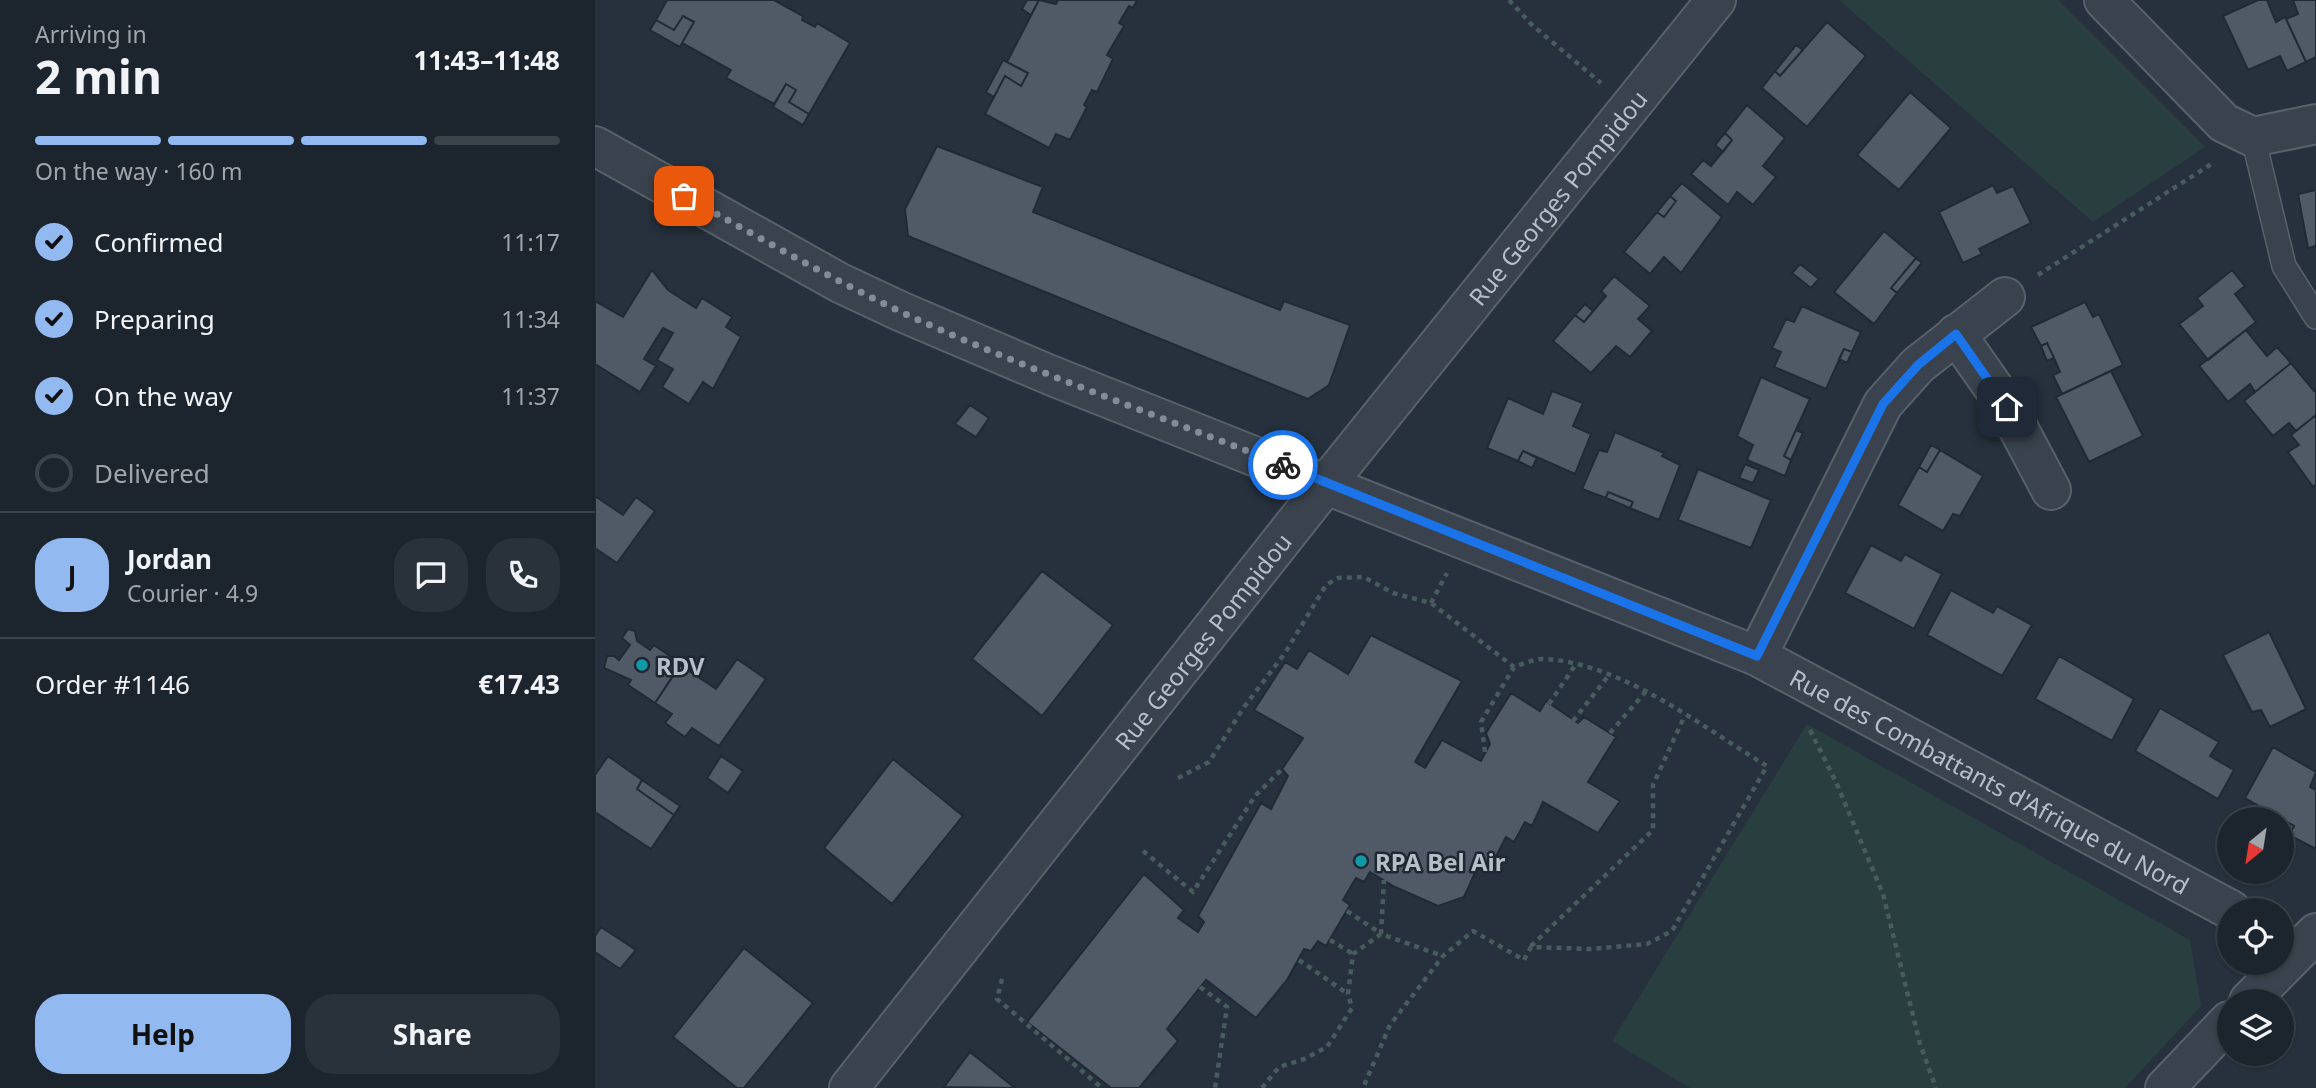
<!DOCTYPE html>
<html lang="en">
<head>
<meta charset="utf-8">
<style>
  :root { --surface:#1c252e; --page:#29313a; --text:#f1f3f6; --muted:#a0a5aa; --line:#3a424a; --accent:#93baf0 }
  body { margin:0; font-family:"Noto Sans",sans-serif; background:var(--page); color:var(--text); height:100vh; display:flex; flex-direction:column; font-size:26px; white-space:nowrap }
  * { box-sizing:border-box; margin:0 }
  p { font-size:23px; color:var(--muted) }
  .icon { flex:none; width:38px; height:38px; fill:none; stroke:currentColor; stroke-width:2; stroke-linecap:round; stroke-linejoin:round }
  .map { position:relative; flex:1; overflow:hidden }
  .side { display:flex; flex-direction:column; background:var(--surface); width:595px }
  .side>* { flex:none }
  .needle { width:46px; rotate:210deg }
  .tools { position:absolute; left:1622px; top:807px; display:grid; gap:14px }
  .tools a { display:grid; place-items:center; width:77px; height:77px; border-radius:50%; background:var(--surface); box-shadow:0 2px 5px #0004,0 0 0 2px var(--line); font-size:35px }
  .pin { position:absolute; display:grid; place-items:center; width:60px; height:60px; color:#fff; margin:-30px; border-radius:14px; box-shadow:0 4px 10px #0006 }
  .courier { position:absolute; display:grid; place-items:center; width:70px; height:70px; margin:-35px; border:5px solid #1a73e8; border-radius:50%; background:#fff; color:#222; box-shadow:0 2px 9px #0007 }
  .summary em { font-style:normal; font-weight:700 }
  .summary div { display:flex; flex-direction:column-reverse }
  .summary { display:flex; align-items:center; justify-content:space-between; height:119px; padding:0 35px }
  h1 { font-size:46px; font-weight:700; line-height:52px }
  .bar { display:grid; grid-template-columns:repeat(4,1fr); gap:10px 7px; align-content:center; height:84px; padding:0 35px }
  .bar i { height:9px; border-radius:5px; background:var(--line) }
  .bar .current { background:var(--accent) }
  .bar p { grid-column:span 4 }
  .line { display:flex; align-items:center; gap:18px; padding:0 35px; border-top:2px solid var(--line) }
  .line div { flex:1 }
  .round { display:grid; place-items:center; flex:none; width:74px; height:74px; border-radius:28px; background:var(--page) }
  ol { padding:0 35px; list-style:none }
  li { display:flex; align-items:center; gap:21px; height:77px }
  li p { margin-inline-start:auto }
  li .icon { padding:7px; border-radius:50%; background:var(--accent); color:#111; stroke-width:4 }
  li:last-child { color:var(--muted) }
  li i { width:38px; height:38px; border:4px solid var(--line); border-radius:50% }
  .action { display:flex; gap:14px; margin-top:auto; padding:14px 35px }
  .action a { flex:1; height:80px; border-radius:28px; background:var(--accent); color:#111; font-size:28px; font-weight:700; line-height:80px; text-align:center }
  .action a+a { background:var(--page); color:var(--text) }
  main { display:flex; flex:1; min-height:0 }
  .map>svg:first-child { display:block }
  .green { fill:#293e3f }
  .building { fill:#505a67; stroke:#212a34; stroke-width:2 }
  .lines { fill:none; stroke-linecap:round; stroke-linejoin:round }
  .service-casing { stroke:#58616b; stroke-width:26 }
  .minor-casing { stroke:#58616b; stroke-width:42 }
  .path { stroke:#485b5d; stroke-width:4.5; stroke-dasharray:5 5; stroke-linecap:butt }
  .service { stroke:#3a434d; stroke-width:23 }
  .minor { stroke:#3a434d; stroke-width:38 }
  .done { stroke:#848d97; stroke-width:7; stroke-dasharray:0 12.6 }
  .route { stroke:#1a73e8; stroke-width:9 }
  .culture-dot { fill:#0f9aa8; stroke:#1f2832; stroke-width:2.5 }
  .labels { text-anchor:middle; dominant-baseline:central; stroke-width:5; stroke-linejoin:round; paint-order:stroke }
  .street-label { font-size:24px; fill:#b6bec8; stroke:#1f2832 }
  .poi-label { font-size:24px; font-weight:bold; fill:#b6bec8; stroke:#1f2832; text-anchor:start }
</style>
</head>
<body>
<main>
<section class="side">
<div class="summary"><div><h1>2 min</h1><p>Arriving in</p></div><em>11:43–11:48</em></div>
<div class="bar"><i class="current"></i><i class="current"></i><i class="current"></i><i></i><p>On the way · 160 m</p></div>
<ol>
<li><svg class="icon" aria-label="check" viewBox="0 0 24 24"><path d="M5 12l5 5 9-10"/></svg>Confirmed<p>11:17</p></li>
<li><svg class="icon" aria-label="check" viewBox="0 0 24 24"><path d="M5 12l5 5 9-10"/></svg>Preparing<p>11:34</p></li>
<li><svg class="icon" aria-label="check" viewBox="0 0 24 24"><path d="M5 12l5 5 9-10"/></svg>On the way<p>11:37</p></li>
<li><i></i>Delivered</li>
</ol>
<div class="line" style="height:126px"><b class="round" style="background:var(--accent);color:#111">J</b><div><b>Jordan</b><p>Courier · 4.9</p></div><a class="round"><svg class="icon" aria-label="chat" viewBox="0 0 24 24"><path d="M4 5h16v11H9l-5 4z"/></svg></a><a class="round"><svg class="icon" aria-label="phone" viewBox="0 0 24 24"><path d="M5 4h4l2 5-3 2q2 4 5 5l2-3 5 2v4C11 20 4 13 5 4z"/></svg></a></div>
<div class="line" style="height:91px"><div>Order #1146</div><b>€17.43</b></div>
<div class="action"><a>Help</a><a>Share</a></div>
</section>
<div class="map">
<svg width="1721" height="1088" viewBox="0 0 1721 1088">
  <rect width="100%" height="100%" fill="#26313d"/>
  <!-- green -->
  <path class="green" d="M 1244,0 L 1463,0 L 1610,147 L 1498,222 Z
    M 1212,724 L 1595,940 L 1606,1006 L 1530,1088 L 1095,1088 L 1017,1041 Z"/>
  <!-- building -->
  <path class="building" d="M 72,0 L 179,0 L 208,16 L 207,20 L 220,27 L 222,23 L 255,43 L 214,114 L 194,102 L 201,90 L 191,84 L 179,104 L 131,78 L 136,70 L 87,43 L 99,22 L 88,16 L 79,30 L 61,20 Z
    M 432,0 L 444,0 L 436,15 L 427,9 Z
    M 444,0 L 461,4 L 463,0 L 542,0 L 538,8 L 534,6 L 524,23 L 529,26 L 512,55 L 518,59 L 502,92 L 497,90 L 489,105 L 492,107 L 475,140 L 461,134 L 454,148 L 390,114 L 410,76 L 426,86 L 433,73 L 412,62 Z
    M 1663,0 L 1672,0 L 1681,22 L 1690,17 L 1711,62 L 1692,71 L 1685,56 L 1653,70 L 1628,16 Z
    M 1698,0 L 1721,0 L 1721,57 L 1711,62 L 1691,19 L 1703,14 Z
    M 88,16 L 99,22 L 85,47 L 55,30 L 61,20 L 79,30 Z
    M 1232,22 L 1271,56 L 1212,127 L 1167,88 L 1180,71 L 1185,76 Z
    M 1201,45 L 1208,50 L 1185,76 L 1180,71 Z
    M 408,60 L 433,73 L 426,86 L 410,76 L 399,97 L 391,92 Z
    M 191,84 L 201,90 L 194,102 L 214,114 L 208,125 L 178,107 Z
    M 1315,92 L 1356,128 L 1304,190 L 1262,155 Z
    M 1152,105 L 1190,138 L 1168,166 L 1181,177 L 1158,205 L 1142,192 L 1133,205 L 1096,174 L 1108,160 L 1116,166 L 1137,140 L 1130,133 Z
    M 1130,133 L 1137,140 L 1128,152 L 1120,145 Z
    M 342,146 L 448,187 L 438,212 L 685,310 L 689,301 L 755,325 L 734,385 L 713,399 L 313,236 L 310,209 Z
    M 1087,183 L 1127,217 L 1086,273 L 1069,257 L 1055,274 L 1029,252 L 1062,212 L 1069,217 L 1081,201 L 1075,196 Z
    M 1398,185 L 1402,193 L 1418,186 L 1436,223 L 1384,249 L 1387,254 L 1368,263 L 1344,212 Z
    M 1721,190 L 1721,246 L 1713,248 L 1703,194 Z
    M 1075,196 L 1081,201 L 1069,217 L 1062,212 Z
    M 1289,231 L 1321,258 L 1296,288 L 1302,293 L 1279,324 L 1239,292 Z
    M 1321,258 L 1327,263 L 1302,293 L 1296,288 Z
    M 1205,264 L 1224,279 L 1216,288 L 1197,273 Z
    M 57,270 L 73,290 L 101,308 L 107,298 L 137,317 L 131,327 L 146,337 L 118,389 L 108,382 L 94,404 L 67,387 L 78,369 L 62,360 L 78,333 L 68,328 L 49,359 L 61,366 L 45,392 L 0,364 L 0,301 L 28,317 Z
    M 1637,270 L 1650,286 L 1640,294 L 1661,322 L 1613,360 L 1584,324 L 1608,306 L 1602,298 Z
    M 1019,276 L 1055,306 L 1043,319 L 1057,331 L 1035,357 L 1021,346 L 996,373 L 958,341 L 980,315 L 989,322 L 1011,296 L 1006,291 Z
    M 1490,302 L 1498,317 L 1504,314 L 1528,365 L 1467,394 L 1458,375 L 1465,372 L 1459,358 L 1452,343 L 1446,346 L 1436,327 Z
    M 990,304 L 998,311 L 989,322 L 980,315 Z
    M 1207,306 L 1266,332 L 1257,352 L 1249,349 L 1231,389 L 1179,367 L 1186,352 L 1177,348 L 1191,319 L 1199,322 Z
    M 1651,330 L 1672,356 L 1682,347 L 1696,363 L 1660,392 L 1655,384 L 1633,402 L 1604,366 Z
    M 1452,343 L 1459,358 L 1452,361 L 1446,346 Z
    M 1249,349 L 1257,352 L 1252,363 L 1244,359 Z
    M 1696,363 L 1719,391 L 1721,388 L 1721,415 L 1701,431 L 1694,423 L 1678,436 L 1649,401 Z
    M 1516,371 L 1548,436 L 1494,462 L 1461,397 Z
    M 1166,377 L 1215,399 L 1189,456 L 1196,460 L 1190,476 L 1152,460 L 1158,445 L 1142,436 Z
    M 957,391 L 988,403 L 978,426 L 996,434 L 980,474 L 928,451 L 923,461 L 892,448 L 913,398 L 948,414 Z
    M 375,405 L 394,418 L 381,437 L 360,424 Z
    M 1721,415 L 1721,484 L 1718,487 L 1693,452 L 1704,445 L 1696,435 Z
    M 1201,430 L 1208,433 L 1196,460 L 1189,456 Z
    M 1020,432 L 1069,453 L 1067,456 L 1085,465 L 1064,520 L 1035,508 L 1038,502 L 1013,492 L 1011,498 L 987,489 L 1004,450 L 1012,452 Z
    M 1336,445 L 1345,450 L 1332,472 L 1324,467 Z
    M 1345,450 L 1388,476 L 1365,516 L 1358,514 L 1348,531 L 1303,505 L 1324,467 L 1332,472 Z
    M 928,451 L 942,458 L 937,468 L 923,461 Z
    M 1150,464 L 1164,470 L 1158,483 L 1144,478 Z
    M 1103,469 L 1176,500 L 1156,548 L 1083,520 Z
    M 1013,492 L 1038,502 L 1035,508 L 1011,498 Z
    M 0,496 L 28,515 L 41,497 L 60,511 L 22,563 L 0,548 Z
    M 1276,545 L 1306,561 L 1310,554 L 1347,574 L 1319,629 L 1250,593 Z
    M 447,571 L 518,625 L 447,716 L 377,659 Z
    M 1356,590 L 1398,613 L 1402,606 L 1437,625 L 1407,676 L 1332,635 Z
    M 33,629 L 40,631 L 42,641 L 55,650 L 59,645 L 86,664 L 60,703 L 33,685 L 36,680 L 9,668 L 12,656 L 19,656 L 24,660 L 35,645 L 27,638 Z
    M 1674,632 L 1711,709 L 1675,727 L 1666,710 L 1657,712 L 1628,655 Z
    M 776,635 L 867,681 L 820,762 L 830,768 L 847,740 L 886,761 L 895,744 L 891,733 L 916,693 L 945,711 L 951,701 L 983,723 L 989,717 L 1021,737 L 993,782 L 1025,801 L 1003,833 L 948,802 L 937,826 L 930,822 L 919,842 L 911,837 L 894,870 L 884,864 L 869,897 L 843,906 L 800,887 L 775,872 L 769,882 L 761,878 L 748,900 L 755,905 L 731,946 L 723,941 L 716,951 L 709,949 L 692,980 L 661,1018 L 611,980 L 572,1029 L 583,1041 L 544,1088 L 516,1088 L 432,1022 L 549,874 L 589,910 L 583,918 L 603,932 L 609,922 L 603,916 L 617,891 L 666,803 L 676,809 L 693,776 L 687,769 L 708,738 L 659,710 L 690,662 L 702,669 L 714,650 L 753,674 Z
    M 1464,656 L 1539,699 L 1517,741 L 1440,699 Z
    M 142,659 L 171,679 L 124,746 L 97,728 L 90,737 L 70,723 L 77,714 L 60,703 L 85,665 L 121,689 Z
    M 1565,708 L 1624,742 L 1615,756 L 1639,770 L 1623,799 L 1540,751 Z
    M 1678,747 L 1721,772 L 1715,787 L 1721,790 L 1721,849 L 1694,835 L 1699,826 L 1650,798 Z
    M 13,756 L 47,780 L 42,789 L 79,815 L 56,849 L 0,812 L 0,775 Z
    M 126,756 L 148,771 L 133,793 L 112,778 Z
    M 298,759 L 368,816 L 297,904 L 229,848 Z
    M 47,780 L 85,806 L 79,815 L 42,789 Z
    M 1687,819 L 1699,826 L 1694,835 L 1687,830 Z
    M 6,927 L 41,950 L 25,969 L 0,952 L 0,936 Z
    M 149,948 L 218,1003 L 149,1088 L 142,1088 L 78,1037 Z
    M 375,1052 L 420,1088 L 349,1087 Z"/>
  <g class="lines">
    <!-- service casing -->
    <g class="service-casing">
      <path id="service" d="M 1658,137 L 1689,266 L 1721,317"/>
    </g>
    <!-- minor casing -->
    <g class="minor-casing">
      <g id="minor">
        <path d="M 1509,0 L 1629,123 L 1658,137 L 1721,124"/>
        <path id="s1" d="M 0,146 L 245,283 L 307,312 L 455,375 L 1162,656 L 1636,910"/>
        <path d="M 1361,334 L 1412,407 L 1456,490"/>
        <path d="M 1162,656 L 1288,404 L 1323,365 L 1410,297"/>
        <path d="M 1654,1001 L 1721,933"/>
        <path id="s2" d="M 254,1088 L 732,483 L 1121,0"/>
        <path d="M 1570,1088 L 1634,1021"/>
      </g>
    </g>
    <!-- path -->
    <path class="path" d="M 914,0 L 937,25 L 1006,83
      M 1443,275 L 1618,163
      M 836,603 L 852,573
      M 954,704 L 981,664
      M 978,721 L 1014,675
      M 1215,730 L 1241,782 L 1288,894 L 1325,1044 L 1341,1088
      M 1015,733 L 1052,690
      M 890,752 L 886,722 L 919,667
      M 583,778 L 614,762 L 649,707 L 690,653 L 731,585 L 743,578 L 769,577 L 798,593 L 836,603 L 919,667 C 928,664 940,658 950,659 C 1029,664 1107,727 1172,766 L 1077,931 L 1052,944 L 995,949 L 936,947 L 929,960 L 878,931 L 848,956 L 795,1025 L 768,1088
      M 548,851 L 598,892 L 660,796 L 687,769
      M 752,911 L 785,933
      M 786,934 L 789,880
      M 735,940 L 758,954
      M 936,946 L 1058,830 L 1058,785 L 1090,715
      M 704,960 L 753,994
      M 407,979 L 402,999 L 507,1088
      M 605,987 L 632,1007 L 620,1088
      M 667,1088 L 684,1067 L 709,1059 L 732,1047 L 757,1008 L 753,994 L 758,954 L 786,934 L 848,956"/>
    <!-- service -->
    <use href="#service" class="service"/>
    <!-- minor -->
    <use href="#minor" class="minor"/>
  </g>
  <g class="lines">
    <!-- done -->
    <path class="done" d="M 89,196 C 160,235 231,276 304,311 C 429,369 560,414 688,465"/>
    <!-- route -->
    <path class="route" d="M 688,465 L 1162,656 L 1288,404 L 1323,365 L 1361,334 L 1412,407"/>
  </g>
  <!-- markers -->
  <g class="culture-dot">
    <circle cx="47" cy="665" r="7"/>
    <circle cx="766" cy="861" r="7"/>
  </g>
  <g class="labels">
    <!-- street labels -->
    <g class="street-label">
      <text stroke="none"><textPath href="#s2" startOffset="1138">Rue Georges Pompidou</textPath></text>
      <text stroke="none"><textPath href="#s2" startOffset="570">Rue Georges Pompidou</textPath></text>
      <text stroke="none"><textPath href="#s1" startOffset="1535">Rue des Combattants d'Afrique du Nord</textPath></text>
    </g>
    <!-- poi labels -->
    <g class="poi-label">
      <text x="61" y="665">RDV</text>
      <text x="780" y="861">RPA Bel Air</text>
    </g>
  </g>
</svg>
<div class="tools">
<a><svg class="needle" viewBox="-14 -14 28 28"><path d="M0-13l5 13h-10z" fill="#e53935"/><path d="M0 13l5-13h-10z" fill="#a0a5aa"/></svg></a>
<a><svg class="icon" aria-label="locate" viewBox="0 0 24 24"><circle cx="12" cy="12" r="6"/><path d="M12 2v4M12 18v4M2 12h4M18 12h4"/></svg></a>
<a><svg class="icon" aria-label="layers" viewBox="0 0 24 24"><path d="M12 4l9 5-9 5-9-5zM3 14l9 5 9-5"/></svg></a>
</div>
<div class="pin" style="left:89px;top:196px;background:#ea580c"><svg class="icon" aria-label="bag" viewBox="0 0 24 24"><path d="M5 8h14l-1 12H6zM9 8a3 3 0 0 1 6 0"/></svg></div>
<div class="pin" style="left:1412px;top:407px;background:#1f2937"><svg class="icon" aria-label="home" viewBox="0 0 24 24"><path d="M3 11l9-7 9 7M6 9v11h12V9"/></svg></div>
<div class="courier" style="left:688px;top:465px"><svg class="icon" aria-label="bike" viewBox="0 0 24 24"><circle cx="6" cy="16" r="4"/><circle cx="18" cy="16" r="4"/><path d="M6 16l4-8h5l3 8M10 8l3 8H6M13 5h3"/></svg></div>
</div>
</main>
</body>
</html>
